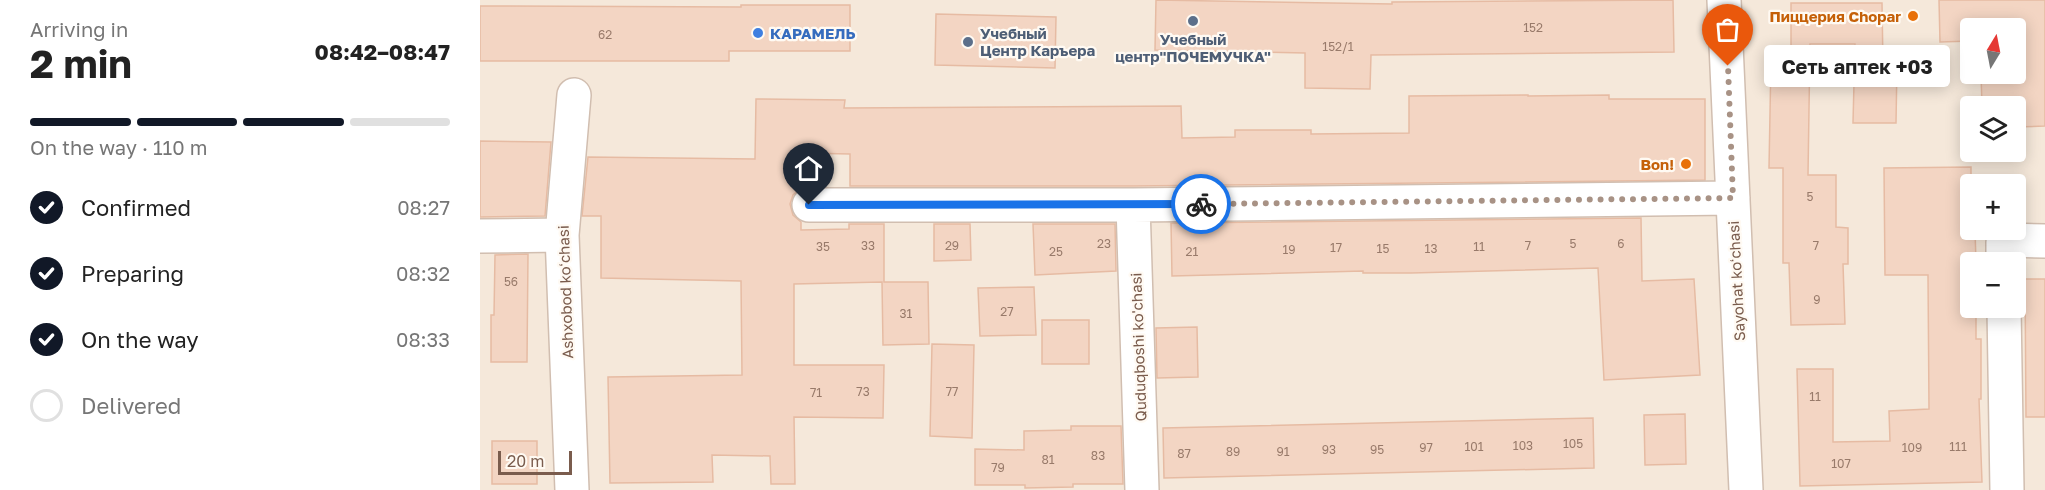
<!DOCTYPE html>
<html lang="en">
<head>
<meta charset="utf-8">
<style>
  :root { --surface:#fff; --page:#f2f2f2; --text:#222; --muted:#767676; --line:#e0e0e0; --accent:#111827 }
  body { margin:0; font-family:"Golos Text",sans-serif; background:var(--page); color:var(--text); height:100vh; display:flex; flex-direction:column; font-size:22px; white-space:nowrap }
  * { box-sizing:border-box; margin:0 }
  p { font-size:20px; color:var(--muted) }
  .icon { flex:none; width:33px; height:33px; fill:none; stroke:currentColor; stroke-width:2; stroke-linecap:round; stroke-linejoin:round }
  .map { position:relative; flex:1; overflow:hidden }
  .drawer { display:flex; flex-direction:column; background:var(--surface); width:480px }
  .drawer>* { flex:none }
  .needle { width:39px; rotate:10deg }
  .tools { position:absolute; left:1480px; top:18px; display:grid; gap:12px }
  .tools a { display:grid; place-items:center; width:66px; height:66px; border-radius:6px; background:var(--surface); box-shadow:0 3px 15px #0003; font-size:30px }
  .scale { position:absolute; left:18px; bottom:15px; width:74px; box-sizing:border-box; padding-left:6px; border:3px solid #7a5c4d; border-top:0; font-size:16px; line-height:21px; white-space:nowrap; color:#7a5c4d; -webkit-text-stroke:4px #fffaf3; paint-order:stroke }
  .pin { position:absolute; display:grid; place-items:center; width:51px; height:51px; color:#fff; margin:-62px -26px; border-radius:50% 50% 50% 0; rotate:-45deg; box-shadow:0 0 6px #0007 }
  .pin .icon { rotate:45deg }
  .courier { position:absolute; display:grid; place-items:center; width:60px; height:60px; margin:-30px; border:4px solid #1a73e8; border-radius:50%; background:#fff; color:#222; box-shadow:0 2px 8px #0007 }
  .bubble { position:absolute; height:42px; border-radius:6px; background:var(--surface); box-shadow:0 3px 15px #0003; font-size:20px; font-weight:700; line-height:42px; text-align:center }
  .overview em { font-style:normal; font-weight:700 }
  .overview div { display:flex; flex-direction:column-reverse }
  .overview { display:flex; align-items:center; justify-content:space-between; height:102px; padding:0 30px }
  h1 { font-size:39px; font-weight:700; line-height:45px }
  .bar { display:grid; grid-template-columns:repeat(4,1fr); gap:9px 6px; align-content:center; height:72px; padding:0 30px }
  .bar i { height:8px; border-radius:4px; background:var(--line) }
  .bar .active { background:var(--accent) }
  .bar p { grid-column:span 4 }
  ol { padding:0 30px; list-style:none }
  li { display:flex; align-items:center; gap:18px; height:66px }
  li p { margin-inline-start:auto }
  li .icon { padding:6px; border-radius:50%; background:var(--accent); color:#fff; stroke-width:4 }
  li:last-child { color:var(--muted) }
  li i { width:33px; height:33px; border:3px solid var(--line); border-radius:50% }
  main { display:flex; flex:1; min-height:0 }
  .map>svg:first-child { display:block }
  .residential { fill:#f5e8da; fill-rule:evenodd }
  .building { fill:#f3d5c3; stroke:#e6bba3; stroke-width:1.5 }
  .lines { fill:none; stroke-linecap:round; stroke-linejoin:round }
  .minor-casing { stroke:#d1beb0; stroke-width:36 }
  .minor { stroke:#fff; stroke-width:33 }
  .done { stroke:#a89285; stroke-width:6; stroke-dasharray:0 10.8 }
  .route { stroke:#1a73e8; stroke-width:8 }
  .food-dot { fill:#e8710a; stroke:#fffaf3; stroke-width:2 }
  .service-dot { fill:#5c6f8a; stroke:#fffaf3; stroke-width:2 }
  .shop-dot { fill:#3f7fe0; stroke:#fffaf3; stroke-width:2 }
  .labels { text-anchor:middle; dominant-baseline:central; stroke-width:4.5; stroke-linejoin:round; paint-order:stroke }
  .number-label { font-size:12px; fill:#987a6a }
  .food-label { font-size:15px; font-weight:bold; fill:#c56008; stroke:#fffaf3; text-anchor:end }
  .shop-label { font-size:15px; font-weight:bold; fill:#366cbe; stroke:#fffaf3; text-anchor:start }
  .service-label { font-size:15px; font-weight:bold; fill:#4e5e75; stroke:#fffaf3; text-anchor:start }
  .street-label { font-size:15px; fill:#7a5c4d; stroke:#fffaf3 }
</style>
</head>
<body>
<main>
<section class="drawer">
<div class="overview"><div><h1>2 min</h1><p>Arriving in</p></div><em>08:42–08:47</em></div>
<div class="bar"><i class="active"></i><i class="active"></i><i class="active"></i><i></i><p>On the way · 110 m</p></div>
<ol>
<li><svg class="icon" aria-label="check" viewBox="0 0 24 24"><path d="M5 12l5 5 9-10"/></svg>Confirmed<p>08:27</p></li>
<li><svg class="icon" aria-label="check" viewBox="0 0 24 24"><path d="M5 12l5 5 9-10"/></svg>Preparing<p>08:32</p></li>
<li><svg class="icon" aria-label="check" viewBox="0 0 24 24"><path d="M5 12l5 5 9-10"/></svg>On the way<p>08:33</p></li>
<li><i></i>Delivered</li>
</ol>
</section>
<div class="map">
<svg width="1565" height="490" viewBox="0 0 1565 490">
  <rect width="100%" height="100%" fill="#fdf6ec"/>
  <!-- residential -->
  <path class="residential" d="M 0,0 L 1565,0 L 1565,490 L 0,490 ZM 1491,28 L 1536,28 L 1536,74 L 1491,74 ZM 1491,106 L 1536,106 L 1536,152 L 1491,152 ZM 1491,184 L 1536,184 L 1536,230 L 1491,230 ZM 1491,262 L 1536,262 L 1536,308 L 1491,308 Z"/>
  <!-- building -->
  <path class="building" d="M 676,0 L 912,4 L 912,2 L 1193,0 L 1194,52 L 891,55 L 890,89 L 825,88 L 825,53 L 675,50 Z
    M 1459,0 L 1565,0 L 1565,126 L 1536,127 L 1536,106 L 1502,106 L 1501,74 L 1536,74 L 1536,28 L 1491,28 L 1491,41 L 1460,42 Z
    M 1311,3 L 1402,3 L 1403,64 L 1417,64 L 1416,123 L 1373,123 L 1375,44 L 1330,44 L 1328,175 L 1356,175 L 1356,227 L 1368,228 L 1368,264 L 1363,264 L 1365,324 L 1311,325 L 1309,263 L 1303,263 L 1303,168 L 1289,168 L 1291,59 L 1311,59 Z
    M 261,5 L 370,5 L 370,51 L 249,51 L 249,61 L 0,61 L 0,6 L 261,7 Z
    M 456,14 L 576,17 L 575,68 L 455,65 Z
    M 1048,95 L 1048,96 L 1129,95 L 1129,99 L 1225,99 L 1225,180 L 653,186 L 370,186 L 370,154 L 322,153 L 321,188 L 313,195 L 310,204 L 313,215 L 321,222 L 321,230 L 369,229 L 369,224 L 404,224 L 404,282 L 448,282 L 449,344 L 403,345 L 402,282 L 314,284 L 314,365 L 404,365 L 403,418 L 314,417 L 315,484 L 291,484 L 290,456 L 232,455 L 233,482 L 130,483 L 128,377 L 262,375 L 261,281 L 121,278 L 121,216 L 102,216 L 108,157 L 275,159 L 276,99 L 365,100 L 364,108 L 701,106 L 702,138 L 755,137 L 755,130 L 831,130 L 831,134 L 929,133 L 929,96 Z
    M 0,141 L 71,142 L 65,216 L 0,217 Z
    M 1491,167 L 1491,230 L 1495,230 L 1496,262 L 1491,262 L 1491,308 L 1496,308 L 1496,339 L 1501,339 L 1501,399 L 1499,399 L 1502,482 L 1320,486 L 1317,369 L 1353,369 L 1353,442 L 1410,441 L 1409,411 L 1449,409 L 1448,275 L 1405,275 L 1404,168 Z
    M 1161,218 L 1162,281 L 1214,279 L 1220,375 L 1124,380 L 1118,268 L 931,273 L 883,273 L 883,271 L 692,276 L 691,223 Z
    M 454,224 L 490,224 L 491,260 L 454,261 Z
    M 553,224 L 635,224 L 636,271 L 555,275 Z
    M 48,254 L 47,362 L 11,362 L 11,315 L 14,315 L 15,255 Z
    M 1545,279 L 1565,279 L 1565,417 L 1546,417 Z
    M 554,287 L 556,335 L 500,336 L 498,288 Z
    M 562,320 L 609,320 L 609,364 L 562,364 Z
    M 717,327 L 718,377 L 677,378 L 676,328 Z
    M 452,344 L 494,345 L 492,438 L 450,436 Z
    M 1205,414 L 1206,464 L 1165,465 L 1164,415 Z
    M 1113,418 L 1114,468 L 684,478 L 683,428 Z
    M 591,426 L 641,426 L 643,484 L 593,484 L 593,487 L 545,488 L 545,485 L 495,485 L 495,449 L 544,450 L 544,431 L 591,430 Z
    M 12,441 L 57,441 L 57,484 L 12,484 Z"/>
  <g class="lines">
    <!-- minor casing -->
    <g class="minor-casing">
      <path id="minor" d="M 1244,0 L 1266,490
        M 329,205 L 653,205 L 1253,198
        M 653,205 L 662,490
        M 0,236 L 82,235
        M 1523,262 L 1523,242 L 1526,240 L 1565,241
        M 1524,308 L 1527,490
        M 92,490 L 82,235 L 94,95"/>
    </g>
    <!-- minor -->
    <use href="#minor" class="minor"/>
  </g>
  <g class="lines">
    <!-- done -->
    <path class="done" d="M 721,204 L 1253,198 L 1248,66"/>
    <!-- route -->
    <path class="route" d="M 329,205 L 721,204"/>
  </g>
  <!-- markers -->
  <g class="food-dot">
    <circle cx="1433" cy="16" r="6"/>
    <circle cx="1206" cy="164" r="6"/>
  </g>
  <g class="service-dot">
    <circle cx="713" cy="21" r="6"/>
    <circle cx="488" cy="42" r="6"/>
  </g>
  <circle class="shop-dot" cx="278" cy="33" r="6"/>
  <g class="labels">
    <!-- number labels -->
    <g class="number-label">
      <text x="1053" y="27">152</text>
      <text x="125" y="34">62</text>
      <text x="858" y="46">152/1</text>
      <text x="1330" y="196">5</text>
      <text x="624" y="243">23</text>
      <text x="1093" y="243">5</text>
      <text x="1141" y="243">6</text>
      <text x="388" y="245">33</text>
      <text x="472" y="245">29</text>
      <text x="1048" y="245">7</text>
      <text x="1336" y="245">7</text>
      <text x="343" y="246">35</text>
      <text x="999" y="246">11</text>
      <text x="856" y="247">17</text>
      <text x="903" y="248">15</text>
      <text x="951" y="248">13</text>
      <text x="809" y="249">19</text>
      <text x="576" y="251">25</text>
      <text x="712" y="251">21</text>
      <text x="31" y="281">56</text>
      <text x="1337" y="299">9</text>
      <text x="527" y="311">27</text>
      <text x="426" y="313">31</text>
      <text x="383" y="391">73</text>
      <text x="472" y="391">77</text>
      <text x="336" y="392">71</text>
      <text x="1335" y="396">11</text>
      <text x="1093" y="443">105</text>
      <text x="1043" y="445">103</text>
      <text x="994" y="446">101</text>
      <text x="1478" y="446">111</text>
      <text x="946" y="447">97</text>
      <text x="1432" y="447">109</text>
      <text x="849" y="449">93</text>
      <text x="897" y="449">95</text>
      <text x="753" y="451">89</text>
      <text x="803" y="451">91</text>
      <text x="704" y="453">87</text>
      <text x="618" y="455">83</text>
      <text x="568" y="459">81</text>
      <text x="1361" y="463">107</text>
      <text x="518" y="467">79</text>
    </g>
    <!-- food labels -->
    <g class="food-label">
      <text x="1421" y="16">Пиццерия Chopar</text>
      <text x="1194" y="164">Bon!</text>
    </g>
    <!-- shop labels -->
    <g class="shop-label">
      <text x="290" y="33">КАРАМЕЛЬ</text>
    </g>
    <!-- service labels -->
    <g class="service-label">
      <text x="500" y="33">Учебный<tspan x="500" dy="17">Центр Каръера</tspan></text>
      <text x="713" y="39" text-anchor="middle">Учебный<tspan x="713" dy="17">центр"ПОЧЕМУЧКА"</tspan></text>
    </g>
    <!-- street labels -->
    <g class="street-label">
      <text transform="translate(1256 281) rotate(-93)">Sayohat koʻchasi</text>
      <text transform="translate(85 292) rotate(-92)">Ashxobod koʻchasi</text>
      <text transform="translate(658 347) rotate(-92)">Quduqboshi ko'chasi</text>
    </g>
  </g>
</svg>
<div class="tools">
<a><svg class="needle" viewBox="-14 -14 28 28"><path d="M0-13l5 13h-10z" fill="#e53935"/><path d="M0 13l5-13h-10z" fill="#767676"/></svg></a>
<a><svg class="icon" aria-label="layers" viewBox="0 0 24 24"><path d="M12 4l9 5-9 5-9-5zM3 14l9 5 9-5"/></svg></a>
<a>+</a>
<a>−</a>
</div>
<div class="scale">20 m</div>
<div class="pin" style="left:1248px;top:66px;background:#ea580c"><svg class="icon" aria-label="bag" viewBox="0 0 24 24"><path d="M5 8h14l-1 12H6zM9 8a3 3 0 0 1 6 0"/></svg></div>
<div class="pin" style="left:329px;top:205px;background:#1f2937"><svg class="icon" aria-label="home" viewBox="0 0 24 24"><path d="M3 11l9-7 9 7M6 9v11h12V9"/></svg></div>
<div class="courier" style="left:721px;top:204px"><svg class="icon" aria-label="bike" viewBox="0 0 24 24"><circle cx="6" cy="16" r="4"/><circle cx="18" cy="16" r="4"/><path d="M6 16l4-8h5l3 8M10 8l3 8H6M13 5h3"/></svg></div>
<div class="bubble" style="left:1284px;top:45px;width:186px">Сеть аптек +03</div>
</div>
</main>
</body>
</html>
